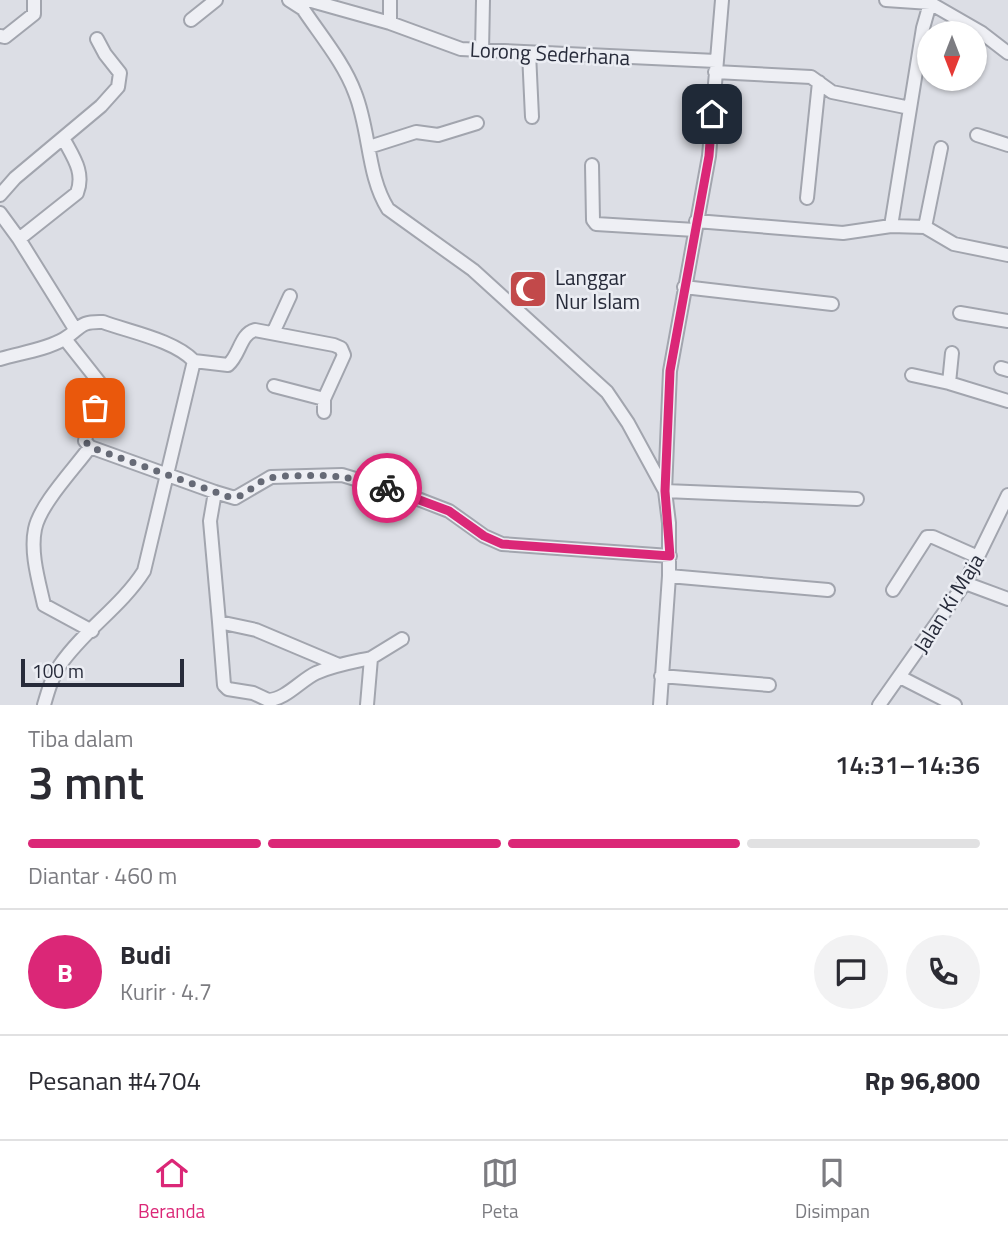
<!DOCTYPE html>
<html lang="id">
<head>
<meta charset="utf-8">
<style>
  :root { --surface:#fff; --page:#f2f2f3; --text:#2b2b33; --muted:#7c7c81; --line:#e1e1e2; --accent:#db2777 }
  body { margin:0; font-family:"Titillium Web",sans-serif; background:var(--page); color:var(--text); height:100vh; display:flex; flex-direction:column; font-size:26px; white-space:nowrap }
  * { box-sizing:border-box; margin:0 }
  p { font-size:23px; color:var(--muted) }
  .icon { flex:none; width:38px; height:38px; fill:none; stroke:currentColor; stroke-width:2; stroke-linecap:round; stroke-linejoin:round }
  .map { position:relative; height:705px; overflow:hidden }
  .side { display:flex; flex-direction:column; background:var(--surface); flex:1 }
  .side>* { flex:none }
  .needle { width:46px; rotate:180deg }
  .controls { position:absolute; left:917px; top:21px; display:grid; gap:14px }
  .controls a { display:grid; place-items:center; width:70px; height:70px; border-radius:50%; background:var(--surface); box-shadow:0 2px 5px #0004; font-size:35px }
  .scale { position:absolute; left:21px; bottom:18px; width:163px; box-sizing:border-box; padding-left:7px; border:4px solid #272b3a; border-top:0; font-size:19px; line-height:24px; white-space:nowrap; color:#272b3a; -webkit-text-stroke:5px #ebedf3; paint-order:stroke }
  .pin { position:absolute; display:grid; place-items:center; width:60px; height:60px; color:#fff; margin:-30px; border-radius:14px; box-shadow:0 4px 10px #0006 }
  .courier { position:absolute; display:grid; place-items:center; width:70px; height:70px; margin:-35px; border:5px solid #db2777; border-radius:50%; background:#fff; color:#222; box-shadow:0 2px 9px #0007 }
  .headline em { font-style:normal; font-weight:600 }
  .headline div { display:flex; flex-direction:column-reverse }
  .headline { display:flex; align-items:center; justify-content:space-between; height:119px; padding:0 28px }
  h1 { font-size:46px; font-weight:600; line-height:52px }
  .bar { display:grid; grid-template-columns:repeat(4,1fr); gap:10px 7px; align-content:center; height:84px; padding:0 28px }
  .bar i { height:9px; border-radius:5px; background:var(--line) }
  .bar .selected { background:var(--accent) }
  .bar p { grid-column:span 4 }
  .line { display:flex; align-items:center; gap:18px; padding:0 28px; border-top:2px solid var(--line) }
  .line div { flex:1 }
  .round { display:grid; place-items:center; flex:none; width:74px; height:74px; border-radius:37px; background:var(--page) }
  .menu { display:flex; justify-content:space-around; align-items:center; height:98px; border-top:2px solid var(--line); background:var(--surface); font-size:19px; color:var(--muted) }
  .menu a { display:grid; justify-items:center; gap:4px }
  .menu .selected { color:var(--accent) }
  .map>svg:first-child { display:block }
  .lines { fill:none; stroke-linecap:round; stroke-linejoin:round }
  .minor-casing { stroke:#a2a5ae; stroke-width:16 }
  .minor { stroke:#eeeff4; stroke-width:12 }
  .done { stroke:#666a76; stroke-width:7; stroke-dasharray:0 12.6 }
  .route { stroke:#db2777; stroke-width:9 }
  .labels { text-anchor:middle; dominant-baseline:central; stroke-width:5; stroke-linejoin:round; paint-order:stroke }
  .street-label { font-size:21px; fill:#272b3a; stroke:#ebedf3 }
  .poi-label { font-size:21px; fill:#272b3a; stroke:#ebedf3; text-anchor:start }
</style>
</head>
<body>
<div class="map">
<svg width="1008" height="705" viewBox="0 0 1008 705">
  <rect width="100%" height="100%" fill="#dcdee5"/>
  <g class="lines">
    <!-- minor casing -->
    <g class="minor-casing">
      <path id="minor" d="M 289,0 L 303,9
        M 303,0 L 303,9 C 321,36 344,63 355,93 C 370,130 367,176 388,209 L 473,270 L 607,392 L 628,423 L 665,491
        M 308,0 L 390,23 L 461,49 L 716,61
        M 886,0 L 930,3 L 982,33 L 1008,53
        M 191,20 L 216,0
        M 390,23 L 390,0
        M 0,36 L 5,37 L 34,14 L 34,0
        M 482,51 L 483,0
        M 529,53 L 532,117
        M 715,72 L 811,77 L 832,92 L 910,108
        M 977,135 L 1008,145
        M 369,147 L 416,132 L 438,135 L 477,123
        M 592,165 L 593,220 L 596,224 L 695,230
        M 0,195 L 15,178 L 101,106 L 118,87 L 120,73 L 105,54 L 97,39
        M 807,198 L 819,82
        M 0,213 L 19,239 L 75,329
        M 696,221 L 843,233 L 891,226 L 925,227 L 954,244 L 1008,255
        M 891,226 L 923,28 L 931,0
        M 925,227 L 941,148
        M 19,239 L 77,193 C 85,172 73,157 63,138
        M 684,287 L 832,304
        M 960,313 L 1008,321
        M 273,333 L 290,296
        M 65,339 L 99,382 L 102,388 L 89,421 L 85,441 L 90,447 L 215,492 L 235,498 L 271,477 L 342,475 L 405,494 L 449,511 L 484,536 L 502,544 L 670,556
        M 0,359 C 20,353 45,350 64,339 C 81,329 78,321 103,322 C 130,332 174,340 194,361 L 144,571 C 121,607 84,630 60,665 C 52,677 48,691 44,705
        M 194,361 L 228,365 C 240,355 240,334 255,330 L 334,345 L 341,348 L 344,355 L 324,399 L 324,412
        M 1001,368 L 1008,370
        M 912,375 L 949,383 L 1008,401
        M 949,383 L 952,353
        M 274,386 L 324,399
        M 90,447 C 75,468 40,504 35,529 C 30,553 39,582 44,605 L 92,631
        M 665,491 L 857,499
        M 215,492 L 210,521 L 219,622
        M 669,576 L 828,590
        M 965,583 L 1008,599
        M 893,590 L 927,537 L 933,537 L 978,557
        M 339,665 L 256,630 L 219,622 L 224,685 L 228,689 L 253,693 L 268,700 C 285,700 301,680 316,673 C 334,665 353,662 371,658
        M 661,676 L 769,685
        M 900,677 L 955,705
        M 367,705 L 371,658 L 402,639
        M 660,705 L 669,576 L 669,523 L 665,491 L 670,371 L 709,156 L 722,0
        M 879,705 L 965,583 L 1008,495"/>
    </g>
    <!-- minor -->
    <use href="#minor" class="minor"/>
  </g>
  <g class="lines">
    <!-- done -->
    <path class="done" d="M 95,408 L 89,421 L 85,441 L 90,447 L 229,497 C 244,500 254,483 267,479 C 276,476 286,476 295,476 C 330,474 353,477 387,488"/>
    <!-- route -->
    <path class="route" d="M 387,488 L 449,511 L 484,536 L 502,544 L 670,556 L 665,491 L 670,371 L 709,156 L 712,114"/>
  </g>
  <!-- icons -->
  <defs>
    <g id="mosque-square" transform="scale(2.0125)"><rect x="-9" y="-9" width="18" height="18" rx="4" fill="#c2494a" stroke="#ebedf3"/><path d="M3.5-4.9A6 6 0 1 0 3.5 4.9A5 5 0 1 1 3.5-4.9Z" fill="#fff"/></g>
  </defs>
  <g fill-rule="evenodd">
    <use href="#mosque-square" x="528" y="289"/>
  </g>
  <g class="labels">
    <!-- street labels -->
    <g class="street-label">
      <text transform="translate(550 53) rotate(3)">Lorong Sederhana</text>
      <text transform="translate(948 603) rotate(-58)">Jalan Ki Maja</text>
    </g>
    <!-- poi labels -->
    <g class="poi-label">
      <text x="555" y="277">Langgar<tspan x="555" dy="24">Nur Islam</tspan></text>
    </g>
  </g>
</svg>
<div class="controls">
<a><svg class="needle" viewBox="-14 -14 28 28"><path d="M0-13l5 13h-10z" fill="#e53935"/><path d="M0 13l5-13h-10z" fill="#7c7c81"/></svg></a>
</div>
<div class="scale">100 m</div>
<div class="pin" style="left:95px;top:408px;background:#ea580c"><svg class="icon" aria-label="bag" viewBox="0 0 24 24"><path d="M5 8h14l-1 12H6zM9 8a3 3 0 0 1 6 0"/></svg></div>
<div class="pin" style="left:712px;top:114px;background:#1f2937"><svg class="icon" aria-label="home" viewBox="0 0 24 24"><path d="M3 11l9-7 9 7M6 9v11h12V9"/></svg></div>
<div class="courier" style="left:387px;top:488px"><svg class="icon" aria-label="bike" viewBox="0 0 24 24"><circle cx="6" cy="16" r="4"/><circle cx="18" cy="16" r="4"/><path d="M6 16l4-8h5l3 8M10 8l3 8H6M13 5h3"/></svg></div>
</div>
<section class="side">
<div class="headline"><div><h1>3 mnt</h1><p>Tiba dalam</p></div><em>14:31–14:36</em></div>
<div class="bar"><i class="selected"></i><i class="selected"></i><i class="selected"></i><i></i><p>Diantar · 460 m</p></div>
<div class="line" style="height:126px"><b class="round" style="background:var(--accent);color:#fff">B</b><div><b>Budi</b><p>Kurir · 4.7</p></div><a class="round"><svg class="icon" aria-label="chat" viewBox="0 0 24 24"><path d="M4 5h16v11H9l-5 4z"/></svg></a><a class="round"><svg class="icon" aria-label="phone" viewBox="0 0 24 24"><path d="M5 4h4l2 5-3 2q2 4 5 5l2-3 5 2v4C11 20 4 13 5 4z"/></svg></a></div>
<div class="line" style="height:91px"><div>Pesanan #4704</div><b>Rp 96,800</b></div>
</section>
<nav class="menu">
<a class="selected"><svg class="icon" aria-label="home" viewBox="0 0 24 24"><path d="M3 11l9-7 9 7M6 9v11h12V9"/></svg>Beranda</a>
<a><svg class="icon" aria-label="map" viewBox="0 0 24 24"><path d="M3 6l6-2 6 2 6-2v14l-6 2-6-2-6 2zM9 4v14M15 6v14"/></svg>Peta</a>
<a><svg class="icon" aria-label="saved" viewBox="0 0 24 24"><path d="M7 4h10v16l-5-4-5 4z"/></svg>Disimpan</a>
</nav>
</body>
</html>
